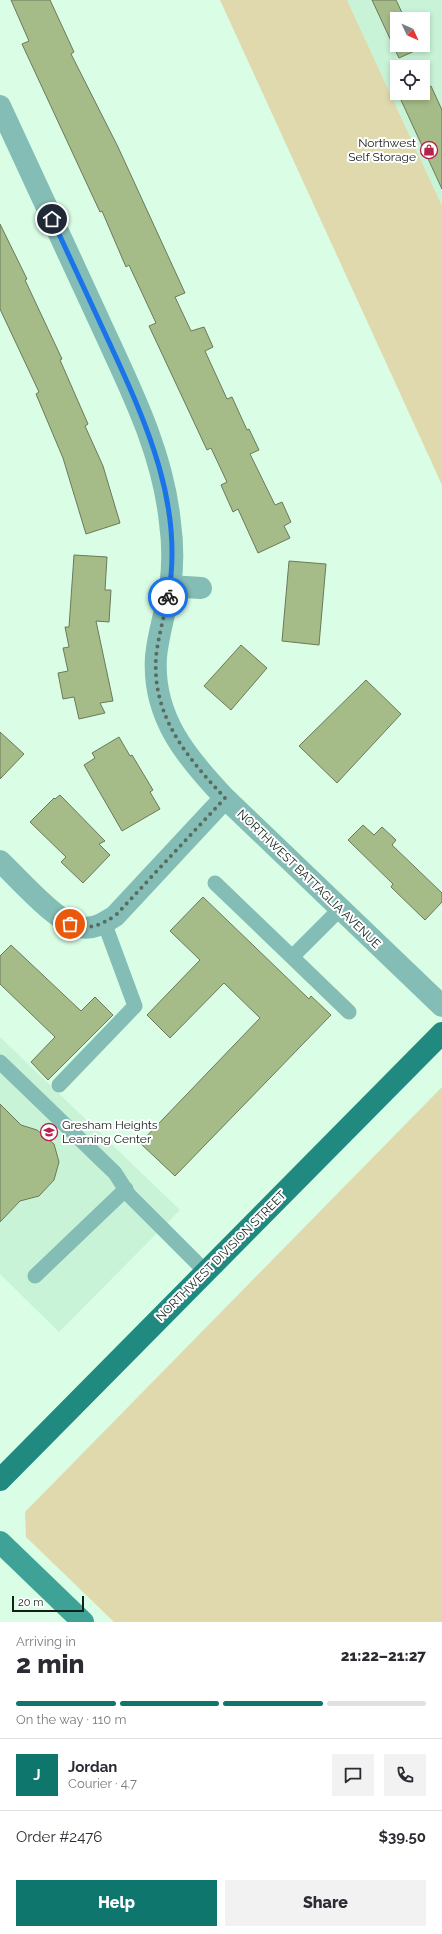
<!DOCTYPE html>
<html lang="en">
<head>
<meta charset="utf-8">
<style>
  :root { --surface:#fff; --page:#f2f2f3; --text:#2b2b33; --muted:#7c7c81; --line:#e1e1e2; --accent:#0f766e }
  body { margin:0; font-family:Raleway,sans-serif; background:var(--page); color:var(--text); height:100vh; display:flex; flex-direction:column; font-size:15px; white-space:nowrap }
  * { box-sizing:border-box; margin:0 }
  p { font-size:13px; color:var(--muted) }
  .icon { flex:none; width:22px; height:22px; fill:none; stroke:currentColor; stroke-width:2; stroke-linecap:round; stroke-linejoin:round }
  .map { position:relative; height:1622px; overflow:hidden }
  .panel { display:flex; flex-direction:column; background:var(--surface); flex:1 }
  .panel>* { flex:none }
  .needle { width:26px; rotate:134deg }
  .controls { position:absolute; left:390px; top:12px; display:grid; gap:8px }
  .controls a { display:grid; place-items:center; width:40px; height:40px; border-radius:0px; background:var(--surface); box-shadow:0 2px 6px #0003; font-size:20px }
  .scale { position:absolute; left:12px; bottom:10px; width:72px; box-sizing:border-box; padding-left:4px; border:2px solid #132018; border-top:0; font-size:11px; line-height:14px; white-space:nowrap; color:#132018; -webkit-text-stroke:3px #fff; paint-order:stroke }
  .pin { position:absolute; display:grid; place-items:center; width:34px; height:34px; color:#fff; margin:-17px; border:2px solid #fff; border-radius:50%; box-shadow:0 1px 4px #0007 }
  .courier { position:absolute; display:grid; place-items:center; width:40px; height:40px; margin:-20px; border:3px solid #1a73e8; border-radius:50%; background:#fff; color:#222; box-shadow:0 1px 5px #0007 }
  .overview em { font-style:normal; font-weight:800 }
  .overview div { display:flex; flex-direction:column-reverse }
  .overview { display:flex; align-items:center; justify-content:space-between; height:68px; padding:0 16px }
  h1 { font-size:26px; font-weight:800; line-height:30px }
  .bar { display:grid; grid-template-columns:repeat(4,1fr); gap:6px 4px; align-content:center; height:48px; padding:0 16px }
  .bar i { height:5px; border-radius:3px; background:var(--line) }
  .bar .current { background:var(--accent) }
  .bar p { grid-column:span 4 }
  .line { display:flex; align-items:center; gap:10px; padding:0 16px; border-top:1px solid var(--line) }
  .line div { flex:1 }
  .round { display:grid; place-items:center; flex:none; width:42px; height:42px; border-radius:0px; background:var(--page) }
  .action { display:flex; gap:8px; margin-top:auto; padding:8px 16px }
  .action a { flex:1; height:46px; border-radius:0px; background:var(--accent); color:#fff; font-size:16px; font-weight:800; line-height:46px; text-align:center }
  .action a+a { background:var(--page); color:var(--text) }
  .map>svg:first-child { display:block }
  .built { fill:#c8f3d7; fill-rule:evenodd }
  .green { fill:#e1d9ae }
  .building { fill:#a5bc88; stroke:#6c795b }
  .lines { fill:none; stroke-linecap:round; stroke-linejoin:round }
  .service { stroke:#83bdb5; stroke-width:15 }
  .minor { stroke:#83bdb5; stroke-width:22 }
  .secondary { stroke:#3fa297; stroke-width:22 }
  .primary { stroke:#208a80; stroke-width:22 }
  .done { stroke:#586d60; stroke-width:4; stroke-dasharray:0 7.2 }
  .route { stroke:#1a73e8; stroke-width:5 }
  .labels { text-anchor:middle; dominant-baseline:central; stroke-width:4; stroke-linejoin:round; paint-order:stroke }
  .poi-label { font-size:12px; fill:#132018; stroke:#fff; text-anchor:end }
  .street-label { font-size:12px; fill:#132018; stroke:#fff }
</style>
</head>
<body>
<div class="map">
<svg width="442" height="1622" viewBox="0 0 442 1622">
  <rect width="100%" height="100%" fill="#d9fde5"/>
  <!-- built -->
  <path class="built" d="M 347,0 L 442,0 L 442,206 ZM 397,19 L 423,19 L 423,45 L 397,45 ZM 397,67 L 423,67 L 423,93 L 397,93 Z
    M 0,1037 L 180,1210 L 59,1332 L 0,1274 Z"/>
  <!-- green -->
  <path class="green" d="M 220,0 L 347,0 L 442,206 L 442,485 Z
    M 442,1087 L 442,1622 L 114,1622 L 26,1537 L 25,1512 Z"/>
  <!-- building -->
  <path class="building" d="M 11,0 L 50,0 L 74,52 L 71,54 L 118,147 L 185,293 L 175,297 L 191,331 L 204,327 L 213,347 L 205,351 L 227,399 L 232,397 L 247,430 L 249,429 L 259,450 L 250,454 L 275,505 L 282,502 L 291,522 L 284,526 L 290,538 L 258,553 L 238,509 L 233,512 L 221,485 L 227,482 L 211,448 L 207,450 L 149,326 L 156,323 L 129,265 L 126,267 L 102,211 L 100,212 L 22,44 L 29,41 Z
    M 372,0 L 396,0 L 405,19 L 397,19 L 397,45 L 417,45 L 419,49 L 399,58 Z
    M 431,86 L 442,110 L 442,189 L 401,100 L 415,93 L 423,93 L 423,89 Z
    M 0,224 L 27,279 L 25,280 L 62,359 L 60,360 L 88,424 L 85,426 L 103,466 L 120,523 L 86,534 L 63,458 L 36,394 L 39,392 L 0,309 Z
    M 74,555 L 107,557 L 105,590 L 111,590 L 109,622 L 96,621 L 113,701 L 100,703 L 105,713 L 79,719 L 74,697 L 63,699 L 58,673 L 68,671 L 63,648 L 69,647 L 65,627 L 69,627 Z
    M 289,561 L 326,564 L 319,645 L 282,641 Z
    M 241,645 L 267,668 L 231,710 L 204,686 Z
    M 366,680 L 401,714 L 337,783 L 299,746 Z
    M 0,732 L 24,754 L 0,779 Z
    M 119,737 L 130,756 L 132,755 L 153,790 L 150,792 L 160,809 L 122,831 L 84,765 L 95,758 L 92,753 Z
    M 60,795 L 105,841 L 99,844 L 110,855 L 83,883 L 61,862 L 66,857 L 30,822 L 54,798 L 55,799 Z
    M 363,825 L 374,835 L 382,827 L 396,840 L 392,845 L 442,893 L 442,902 L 425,920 L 391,887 L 393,884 L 348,840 Z
    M 203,897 L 309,999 L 311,996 L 331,1015 L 175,1176 L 140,1143 L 260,1018 L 224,983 L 170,1038 L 147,1015 L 200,960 L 170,931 Z
    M 11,945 L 81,1011 L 95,997 L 113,1015 L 48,1080 L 31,1062 L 55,1037 L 0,984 L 0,956 Z
    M 0,1104 L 21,1125 L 37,1130 L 54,1144 L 59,1162 L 54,1180 L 39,1196 L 20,1201 L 0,1222 Z"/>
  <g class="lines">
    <!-- service -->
    <path class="service" d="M 215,883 L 292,957
      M 341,908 L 292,957 L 349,1012
      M 0,1062 L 115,1173 L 129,1195 L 206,1272
      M 59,1085 L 135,1006 L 104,922
      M 35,1276 L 126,1189"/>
    <!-- minor -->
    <path class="minor" d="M 0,106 C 33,176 65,247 98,318 C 128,384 163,450 170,523 C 173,544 173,566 170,587 C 166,610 158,634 156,657 C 152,717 187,758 225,798 L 442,1006
      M 170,586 L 201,588
      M 0,861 C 18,878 57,923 80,927 C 94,930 104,923 115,916 L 225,798"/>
    <!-- secondary -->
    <path class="secondary" d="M 0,1542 L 83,1622"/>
    <!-- primary -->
    <path class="primary" d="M 0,1480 L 442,1033"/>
  </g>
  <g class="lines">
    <!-- done -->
    <path class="done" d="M 70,924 C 90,930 98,926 115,916 L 225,798 C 187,757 152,717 156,657 C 158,638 164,617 168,597"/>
    <!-- route -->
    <path class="route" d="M 52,219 C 71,260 90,301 109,342 C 146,422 185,507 168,597"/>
  </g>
  <!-- icons -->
  <defs>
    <g id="shop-ring" transform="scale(0.9)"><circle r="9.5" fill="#fff" stroke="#b5234b" stroke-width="1.5"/><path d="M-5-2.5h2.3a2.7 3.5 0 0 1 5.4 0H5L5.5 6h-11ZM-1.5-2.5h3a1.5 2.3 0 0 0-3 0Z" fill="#b5234b"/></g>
    <g id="school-ring" transform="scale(0.9)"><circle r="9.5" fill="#fff" stroke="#b5234b" stroke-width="1.5"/><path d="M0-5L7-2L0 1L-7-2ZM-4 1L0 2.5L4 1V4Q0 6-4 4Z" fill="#b5234b"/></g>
  </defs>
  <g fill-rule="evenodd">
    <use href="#shop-ring" x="429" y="150"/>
    <use href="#school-ring" x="49" y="1132"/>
  </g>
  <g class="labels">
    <!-- poi labels -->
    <g class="poi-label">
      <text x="416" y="143">Northwest<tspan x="416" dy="14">Self Storage</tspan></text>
      <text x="62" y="1125" text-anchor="start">Gresham Heights<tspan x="62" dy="14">Learning Center</tspan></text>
    </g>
    <!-- street labels -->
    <g class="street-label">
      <text transform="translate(309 879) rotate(44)">NORTHWEST BATTAGLIA AVENUE</text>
      <text transform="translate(221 1256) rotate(-45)">NORTHWEST DIVISION STREET</text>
    </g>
  </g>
</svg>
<div class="controls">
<a><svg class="needle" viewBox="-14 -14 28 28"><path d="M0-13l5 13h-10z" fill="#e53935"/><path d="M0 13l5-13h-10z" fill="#7c7c81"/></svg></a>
<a><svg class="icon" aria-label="locate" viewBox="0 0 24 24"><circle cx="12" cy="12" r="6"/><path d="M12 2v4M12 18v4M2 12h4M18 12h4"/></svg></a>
</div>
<div class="scale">20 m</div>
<div class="pin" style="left:70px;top:924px;background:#ea580c"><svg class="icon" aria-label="bag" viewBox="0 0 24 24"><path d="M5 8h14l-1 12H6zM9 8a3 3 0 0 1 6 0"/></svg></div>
<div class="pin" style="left:52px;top:219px;background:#1f2937"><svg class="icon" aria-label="home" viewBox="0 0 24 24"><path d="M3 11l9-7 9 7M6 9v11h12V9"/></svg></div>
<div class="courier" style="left:168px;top:597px"><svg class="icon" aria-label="bike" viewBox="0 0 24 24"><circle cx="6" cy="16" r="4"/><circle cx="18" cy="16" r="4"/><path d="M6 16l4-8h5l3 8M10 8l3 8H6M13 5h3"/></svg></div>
</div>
<section class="panel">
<div class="overview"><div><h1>2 min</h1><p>Arriving in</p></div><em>21:22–21:27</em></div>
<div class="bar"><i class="current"></i><i class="current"></i><i class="current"></i><i></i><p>On the way · 110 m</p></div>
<div class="line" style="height:72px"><b class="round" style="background:var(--accent);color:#fff">J</b><div><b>Jordan</b><p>Courier · 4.7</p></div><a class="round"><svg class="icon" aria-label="chat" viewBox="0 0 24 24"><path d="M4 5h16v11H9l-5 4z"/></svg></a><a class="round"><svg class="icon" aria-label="phone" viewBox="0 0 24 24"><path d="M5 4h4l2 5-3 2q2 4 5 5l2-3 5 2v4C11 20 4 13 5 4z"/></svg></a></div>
<div class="line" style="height:52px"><div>Order #2476</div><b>$39.50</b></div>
<div class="action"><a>Help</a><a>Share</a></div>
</section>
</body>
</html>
